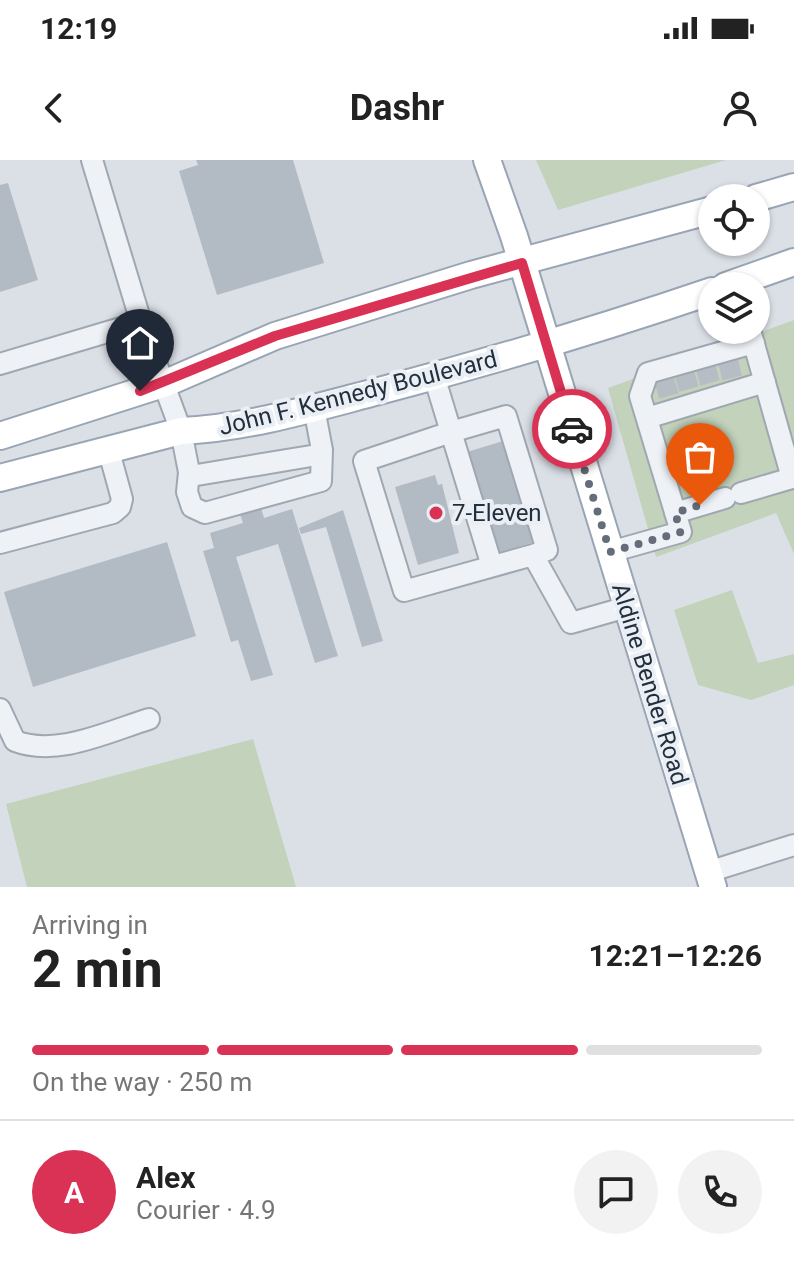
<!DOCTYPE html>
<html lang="en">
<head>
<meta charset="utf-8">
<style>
  :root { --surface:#fff; --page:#f2f2f2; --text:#222; --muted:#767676; --line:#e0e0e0; --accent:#da3255 }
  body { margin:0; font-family:Roboto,sans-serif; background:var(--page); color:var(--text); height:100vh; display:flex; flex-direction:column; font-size:30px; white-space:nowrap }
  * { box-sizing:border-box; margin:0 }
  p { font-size:26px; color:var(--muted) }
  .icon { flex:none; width:44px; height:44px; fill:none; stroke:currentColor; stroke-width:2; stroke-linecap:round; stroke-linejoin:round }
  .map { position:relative; height:727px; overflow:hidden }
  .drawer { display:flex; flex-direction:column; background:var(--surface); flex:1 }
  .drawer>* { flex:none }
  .tools { position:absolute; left:698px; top:24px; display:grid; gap:16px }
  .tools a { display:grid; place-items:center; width:72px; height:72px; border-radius:50%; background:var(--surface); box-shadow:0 2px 6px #0004; font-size:40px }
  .pin { position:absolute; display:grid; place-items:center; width:68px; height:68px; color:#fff; margin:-82px -34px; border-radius:50% 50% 50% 0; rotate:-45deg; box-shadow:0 0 8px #0007 }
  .pin .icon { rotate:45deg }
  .courier { position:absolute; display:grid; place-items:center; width:80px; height:80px; margin:-40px; border:6px solid #da3255; border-radius:50%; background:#fff; color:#222; box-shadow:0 2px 10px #0007 }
  .head em { font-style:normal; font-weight:700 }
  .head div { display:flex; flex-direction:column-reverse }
  .head { display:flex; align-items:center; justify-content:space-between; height:136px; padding:0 32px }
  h1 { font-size:52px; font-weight:700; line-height:60px }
  .bar { display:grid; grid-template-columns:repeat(4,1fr); gap:12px 8px; align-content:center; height:96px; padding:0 32px }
  .bar i { height:10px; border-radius:6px; background:var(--line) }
  .bar .selected { background:var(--accent) }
  .bar p { grid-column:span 4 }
  .line { display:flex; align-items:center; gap:20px; padding:0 32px; border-top:2px solid var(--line) }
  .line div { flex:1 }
  .round { display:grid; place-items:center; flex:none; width:84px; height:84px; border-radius:42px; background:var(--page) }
  .status { display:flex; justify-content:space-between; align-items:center; height:56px; padding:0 40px; background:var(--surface); direction:ltr }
  .status svg { height:22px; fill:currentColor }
  header { display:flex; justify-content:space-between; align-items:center; height:104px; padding:0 32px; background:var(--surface); font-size:36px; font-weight:700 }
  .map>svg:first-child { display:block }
  .green { fill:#c2d2bb }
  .building { fill:#b2bac4 }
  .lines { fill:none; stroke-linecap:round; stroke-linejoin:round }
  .minor-tunnel { stroke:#b6bdc5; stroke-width:20; stroke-dasharray:20 10; stroke-linecap:butt }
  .minor-casing { stroke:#a0a7b1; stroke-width:24 }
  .major-casing { stroke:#99a5b4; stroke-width:30 }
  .minor { stroke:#eef1f5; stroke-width:20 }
  .major { stroke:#fff; stroke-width:26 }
  .done { stroke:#646d79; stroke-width:8; stroke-dasharray:0 14.4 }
  .route { stroke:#da3255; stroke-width:10 }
  .poi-dot { fill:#da3255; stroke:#eaeff5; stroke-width:3 }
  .labels { text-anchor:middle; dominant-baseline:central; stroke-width:8; stroke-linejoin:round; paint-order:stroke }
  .street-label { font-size:24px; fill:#242f3e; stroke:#eaeff5 }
  .poi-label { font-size:24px; fill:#242f3e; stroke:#eaeff5; text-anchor:start }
</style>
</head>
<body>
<div class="status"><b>12:19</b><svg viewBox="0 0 49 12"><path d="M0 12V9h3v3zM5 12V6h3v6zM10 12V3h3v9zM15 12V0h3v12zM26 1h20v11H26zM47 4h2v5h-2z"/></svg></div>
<header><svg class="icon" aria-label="back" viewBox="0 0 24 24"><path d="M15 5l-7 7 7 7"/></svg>Dashr<svg class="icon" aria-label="person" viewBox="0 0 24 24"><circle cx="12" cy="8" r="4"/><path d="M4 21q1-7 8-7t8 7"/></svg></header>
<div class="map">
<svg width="794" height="727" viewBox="0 0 794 727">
  <rect width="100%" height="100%" fill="#dbe0e7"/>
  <!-- green -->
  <path class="green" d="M 536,0 L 726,0 L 558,50 Z
    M 794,160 L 794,394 L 776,353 L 656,397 L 608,228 Z
    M 732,430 L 758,503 L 794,494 L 794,525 L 751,540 L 698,525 L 674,450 Z
    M 253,579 L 296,727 L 27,727 L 6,644 Z"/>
  <!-- building -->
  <path class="building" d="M 196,0 L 293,0 L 324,103 L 217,135 L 179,11 L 198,5 Z
    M 8,23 L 38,120 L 0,132 L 0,25 Z
    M 503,281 L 534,382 L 498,393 L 467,292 Z
    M 435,315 L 438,325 L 442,324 L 459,393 L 418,405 L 395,327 Z
    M 259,341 L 264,358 L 292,349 L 338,496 L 315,503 L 278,384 L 236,397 L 273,515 L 251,521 L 238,480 L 231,482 L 203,391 L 214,388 L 210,373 L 243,363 L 238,348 Z
    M 343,350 L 383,481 L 362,487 L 326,367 L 301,374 L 299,368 Z
    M 167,382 L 196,476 L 33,527 L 4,432 Z"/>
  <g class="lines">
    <!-- minor-tunnel -->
    <path class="minor-tunnel" d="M 728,200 L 732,218
      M 705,205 L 710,223
      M 684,212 L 689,229
      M 664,219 L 669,236"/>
    <!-- minor casing -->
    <g class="minor-casing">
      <path id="minor" d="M 92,0 L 141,162 L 181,271 L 189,312 L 197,315 L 317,295 L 322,290 L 314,248
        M 0,204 L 141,162
        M 434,216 L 451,272 L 364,301 L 404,431 L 533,395 L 571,463 L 627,447
        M 647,258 L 765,222
        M 189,312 L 187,332 L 192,347 L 205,353 L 321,321 L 322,290
        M 741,333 L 792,318 L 750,170
        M 675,353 L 725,338
        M 0,383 L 113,353 L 120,347 L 122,339 L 108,288
        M 610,392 L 681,372 L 640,236 L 648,213 L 754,183
        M 492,406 L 451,272 L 506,256 L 547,390 L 533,395
        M 0,549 L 15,581 C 57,597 107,572 149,559
        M 708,712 L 794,685"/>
    </g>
    <!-- major casing -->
    <g class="major-casing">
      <path id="major" d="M 487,0 L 514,76 L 713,727
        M 756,38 L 794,27
        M 726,126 L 794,102
        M 0,276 L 166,223 L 275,176 L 471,115 L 712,50
        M 0,318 L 181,271 C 248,268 314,248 379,231 C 493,201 600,169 712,131"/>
    </g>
    <!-- minor -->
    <use href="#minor" class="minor"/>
    <!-- major -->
    <use href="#major" class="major"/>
  </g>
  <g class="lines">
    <!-- done -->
    <path class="done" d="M 572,269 L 610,392 L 681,372 L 675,353 L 700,345"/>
    <!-- route -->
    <path class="route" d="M 140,231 L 275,176 L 522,103 L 572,269"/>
  </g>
  <!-- markers -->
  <circle class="poi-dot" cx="436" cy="353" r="8"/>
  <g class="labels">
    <!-- street labels -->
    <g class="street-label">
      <text transform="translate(358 233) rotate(-14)">John F. Kennedy Boulevard</text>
      <text transform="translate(650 524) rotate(73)">Aldine Bender Road</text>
    </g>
    <!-- poi labels -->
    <g class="poi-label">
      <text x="452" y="353">7-Eleven</text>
    </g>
  </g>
</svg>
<div class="tools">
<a><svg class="icon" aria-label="locate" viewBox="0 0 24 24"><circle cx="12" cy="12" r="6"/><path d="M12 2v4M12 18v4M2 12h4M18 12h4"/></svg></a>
<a><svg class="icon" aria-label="layers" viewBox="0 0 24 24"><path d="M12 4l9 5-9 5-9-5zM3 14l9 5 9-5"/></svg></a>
</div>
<div class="pin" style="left:700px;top:345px;background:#ea580c"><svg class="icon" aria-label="bag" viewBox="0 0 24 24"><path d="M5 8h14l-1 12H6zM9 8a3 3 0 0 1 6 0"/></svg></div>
<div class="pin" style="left:140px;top:231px;background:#1f2937"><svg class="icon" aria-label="home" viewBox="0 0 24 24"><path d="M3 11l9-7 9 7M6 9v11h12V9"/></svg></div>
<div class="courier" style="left:572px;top:269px"><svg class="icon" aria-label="car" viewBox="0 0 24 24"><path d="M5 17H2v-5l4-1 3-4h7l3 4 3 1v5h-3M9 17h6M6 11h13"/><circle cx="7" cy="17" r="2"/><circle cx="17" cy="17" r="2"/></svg></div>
</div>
<section class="drawer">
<div class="head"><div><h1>2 min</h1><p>Arriving in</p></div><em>12:21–12:26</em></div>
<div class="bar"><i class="selected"></i><i class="selected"></i><i class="selected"></i><i></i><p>On the way · 250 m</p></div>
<div class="line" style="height:144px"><b class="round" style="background:var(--accent);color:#fff">A</b><div><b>Alex</b><p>Courier · 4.9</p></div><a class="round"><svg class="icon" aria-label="chat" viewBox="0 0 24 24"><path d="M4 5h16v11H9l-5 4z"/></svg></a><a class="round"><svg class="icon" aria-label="phone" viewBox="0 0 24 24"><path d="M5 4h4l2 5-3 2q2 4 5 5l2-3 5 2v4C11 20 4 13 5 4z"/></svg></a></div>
</section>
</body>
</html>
